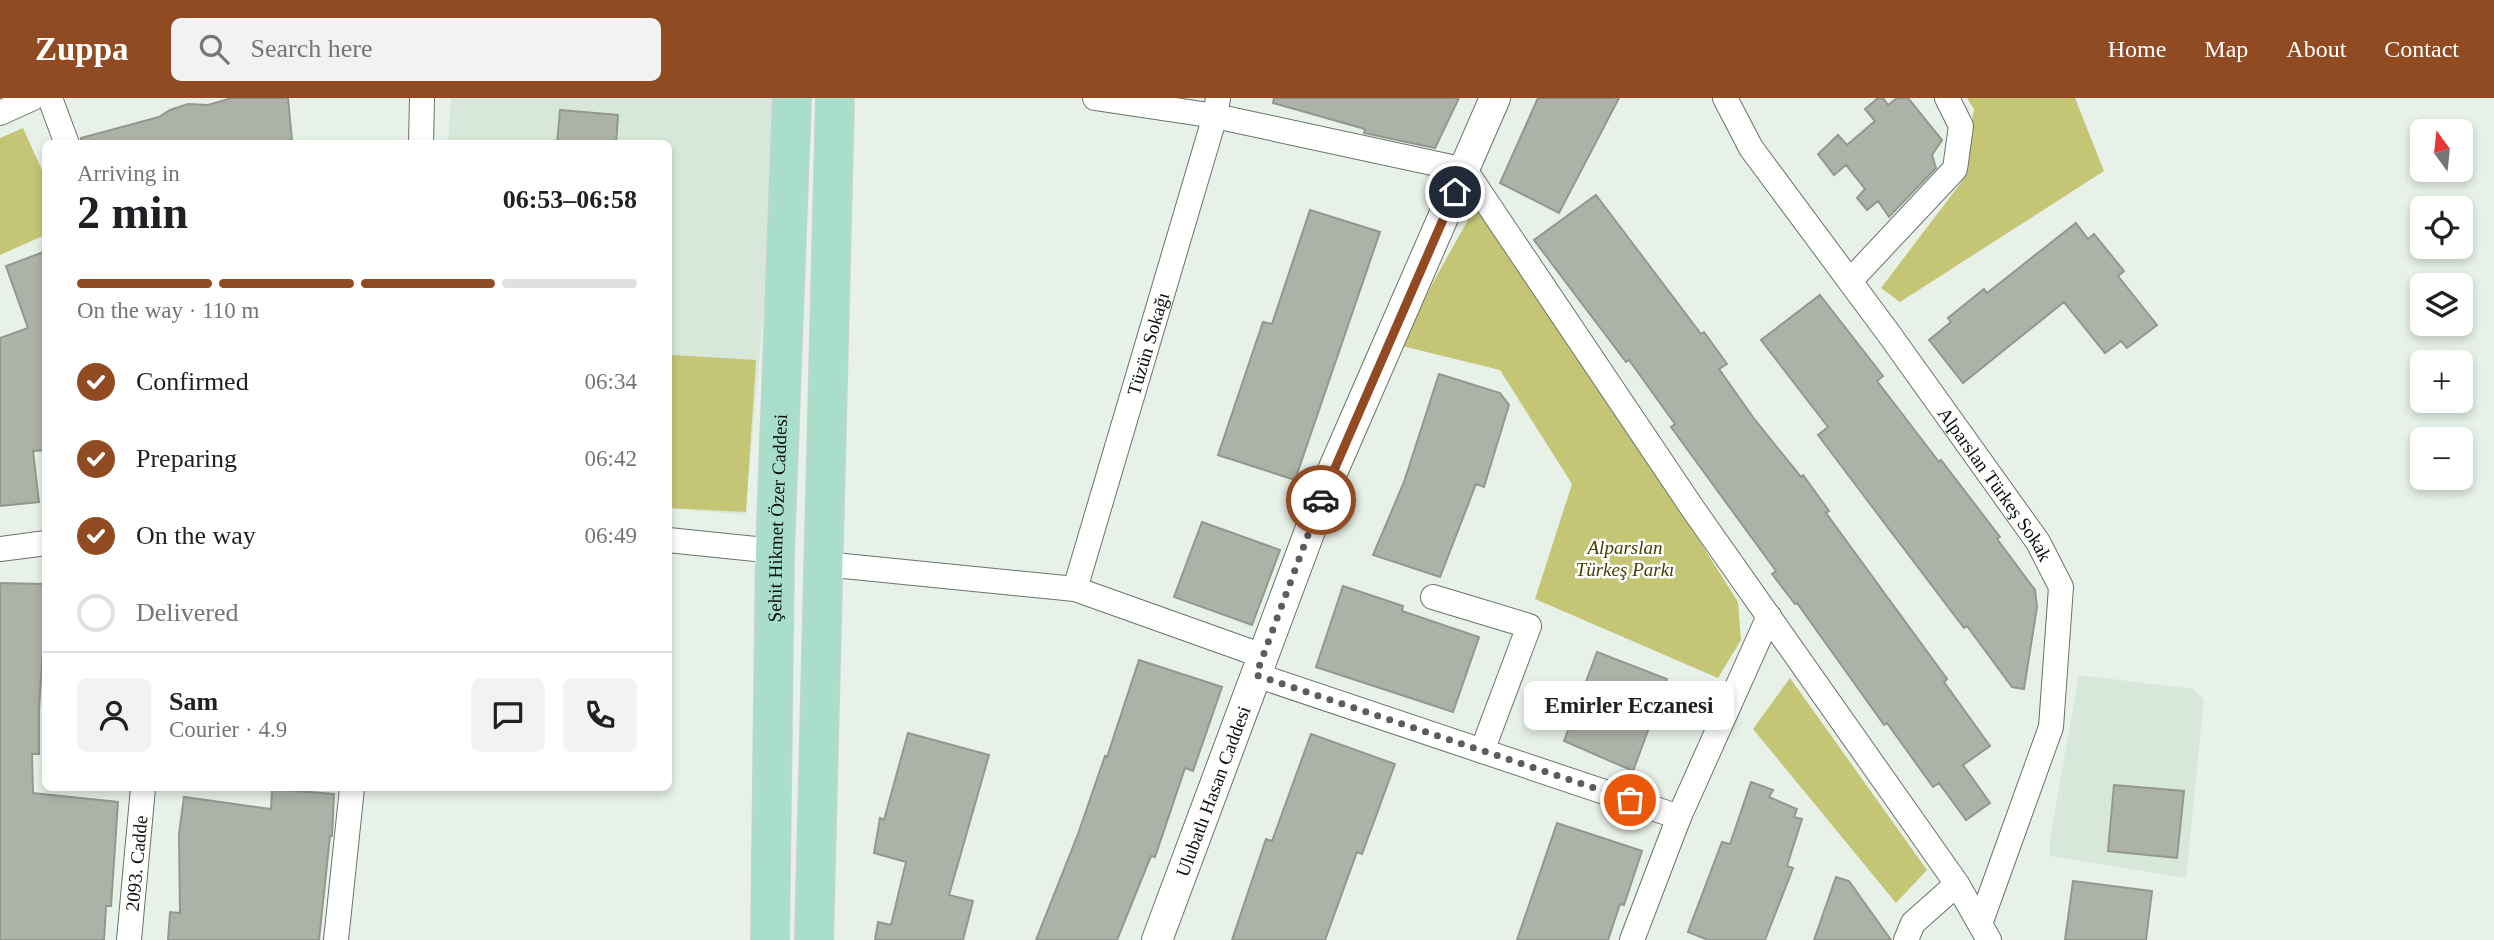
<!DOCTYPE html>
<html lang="en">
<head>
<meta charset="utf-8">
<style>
  :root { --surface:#fff; --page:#f2f2f2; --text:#202124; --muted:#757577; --line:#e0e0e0; --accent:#914b23 }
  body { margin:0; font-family:"Times New Roman",serif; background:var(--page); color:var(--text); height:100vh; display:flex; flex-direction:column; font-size:26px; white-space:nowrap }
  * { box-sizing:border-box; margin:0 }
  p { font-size:23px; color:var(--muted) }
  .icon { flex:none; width:38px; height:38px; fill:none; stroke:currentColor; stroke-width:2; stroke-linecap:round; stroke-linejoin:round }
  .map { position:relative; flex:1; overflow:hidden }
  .side { position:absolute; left:42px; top:42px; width:630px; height:651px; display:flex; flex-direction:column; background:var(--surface); border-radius:10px; box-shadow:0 4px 10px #0003 }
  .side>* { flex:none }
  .needle { width:46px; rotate:345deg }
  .controls { position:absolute; left:2410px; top:21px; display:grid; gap:14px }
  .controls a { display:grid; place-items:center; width:63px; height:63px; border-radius:10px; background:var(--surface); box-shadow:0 4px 10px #0003; font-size:35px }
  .pin { position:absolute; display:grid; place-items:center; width:60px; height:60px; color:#fff; margin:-30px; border:4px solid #fff; border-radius:50%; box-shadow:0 2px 7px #0007 }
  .courier { position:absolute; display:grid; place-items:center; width:70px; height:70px; margin:-35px; border:5px solid #914b23; border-radius:50%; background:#fff; color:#222; box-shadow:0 2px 9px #0007 }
  .bubble { position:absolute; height:49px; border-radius:10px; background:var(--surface); box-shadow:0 4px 10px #0003; font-size:23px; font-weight:700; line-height:49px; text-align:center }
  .head em { font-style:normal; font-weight:700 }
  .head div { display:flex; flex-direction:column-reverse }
  .head { display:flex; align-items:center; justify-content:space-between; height:119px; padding:0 35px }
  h1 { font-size:46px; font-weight:700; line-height:52px }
  .bar { display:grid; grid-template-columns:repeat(4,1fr); gap:10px 7px; align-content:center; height:84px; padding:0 35px }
  .bar i { height:9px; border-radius:5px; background:var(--line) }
  .bar .active { background:var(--accent) }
  .bar p { grid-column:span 4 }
  .line { display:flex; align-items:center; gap:18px; padding:0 35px; border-top:2px solid var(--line) }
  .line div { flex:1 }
  .round { display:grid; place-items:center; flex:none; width:74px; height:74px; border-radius:10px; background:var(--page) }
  ol { padding:0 35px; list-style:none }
  li { display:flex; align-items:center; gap:21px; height:77px }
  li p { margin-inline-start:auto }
  li .icon { padding:7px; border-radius:50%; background:var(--accent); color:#fff; stroke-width:4 }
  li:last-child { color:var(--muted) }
  li i { width:38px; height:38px; border:4px solid var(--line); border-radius:50% }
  header { display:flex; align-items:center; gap:42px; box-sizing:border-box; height:98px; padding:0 35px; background:var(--accent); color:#fff }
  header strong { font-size:33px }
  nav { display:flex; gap:38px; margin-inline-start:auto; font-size:24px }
  .search { width:490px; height:63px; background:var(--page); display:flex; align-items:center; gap:18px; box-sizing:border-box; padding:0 24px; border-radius:10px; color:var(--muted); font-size:26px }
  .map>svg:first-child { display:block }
  .built { fill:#d7e7d9 }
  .green { fill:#c5c576 }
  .building { fill:#adb2a8; stroke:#93988e; stroke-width:2 }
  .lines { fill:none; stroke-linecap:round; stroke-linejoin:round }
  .minor-casing { stroke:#6a736b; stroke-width:26 }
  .tertiary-casing { stroke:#6a736b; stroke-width:32 }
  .primary-casing { stroke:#cecfce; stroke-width:40 }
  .minor { stroke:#fff; stroke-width:24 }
  .tertiary { stroke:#fff; stroke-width:30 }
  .primary { stroke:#aadecc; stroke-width:38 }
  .done { stroke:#585e59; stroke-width:7; stroke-dasharray:0 12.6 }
  .route { stroke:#914b23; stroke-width:9 }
  .labels { text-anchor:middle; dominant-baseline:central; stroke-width:5; stroke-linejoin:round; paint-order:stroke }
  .street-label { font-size:19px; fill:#0b0f0c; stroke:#fff }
  .park-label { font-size:19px; font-style:italic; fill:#424100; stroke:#fff }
</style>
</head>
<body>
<header>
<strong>Zuppa</strong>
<div class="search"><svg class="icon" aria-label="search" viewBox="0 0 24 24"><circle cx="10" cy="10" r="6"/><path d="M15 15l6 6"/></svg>Search here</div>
<nav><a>Home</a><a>Map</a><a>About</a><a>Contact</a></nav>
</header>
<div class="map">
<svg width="2494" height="842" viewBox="0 0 2494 842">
  <rect width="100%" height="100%" fill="#e7f1e8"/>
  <!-- built -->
  <path class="built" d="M 451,0 L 776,0 L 763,222 L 745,417 L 669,410 L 668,46 L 448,46 Z
    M 2079,577 L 2193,591 L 2204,601 L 2186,780 L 2050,758 L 2050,741 Z"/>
  <!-- green -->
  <path class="green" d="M 1967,0 L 2075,0 L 2104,73 L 1900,204 L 1881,190 L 1963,82 L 1974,11 Z
    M 23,30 L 45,79 L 45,137 L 0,157 L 0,40 Z
    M 1482,97 L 1738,504 L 1741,542 L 1718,580 L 1535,501 L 1572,386 L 1500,272 L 1398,247 Z
    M 672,257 L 756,262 L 746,414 L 669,410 L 668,309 Z
    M 1790,580 L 1927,772 L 1896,805 L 1753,631 Z"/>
  <!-- building -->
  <path class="building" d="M 232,0 L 288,0 L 292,42 L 280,46 L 82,46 L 81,40 L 159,19 L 170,12 L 188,6 L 208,7 Z
    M 1274,0 L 1459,0 L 1435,50 L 1364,35 L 1365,31 L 1273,5 Z
    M 1538,0 L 1619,0 L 1559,115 L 1500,85 Z
    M 1878,0 L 1883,0 L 1888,7 L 1897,0 L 1908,0 L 1942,42 L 1932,57 L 1936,70 L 1889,119 L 1878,103 L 1867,112 L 1857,100 L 1865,91 L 1846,67 L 1834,77 L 1818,56 L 1838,37 L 1847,47 L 1875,23 L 1865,11 Z
    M 560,12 L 618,17 L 616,46 L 557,46 Z
    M 1596,97 L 1701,236 L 1704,234 L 1727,266 L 1719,271 L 1755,322 L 1801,379 L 1803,377 L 1829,413 L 1826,415 L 1947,581 L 1944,584 L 1990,648 L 1963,667 L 1990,705 L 1966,722 L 1939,685 L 1933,689 L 1887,625 L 1884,627 L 1797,505 L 1795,506 L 1772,476 L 1776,473 L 1671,329 L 1675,326 L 1629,262 L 1626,264 L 1534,142 Z
    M 1310,112 L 1380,134 L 1295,382 L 1218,357 L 1263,224 L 1272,226 Z
    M 2076,125 L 2088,141 L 2094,136 L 2124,173 L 2118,178 L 2157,227 L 2127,250 L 2121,243 L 2105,255 L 2064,204 L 1963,285 L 1929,242 L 1951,224 L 1948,220 L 1984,191 L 1987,195 Z
    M 46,153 L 46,352 L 33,353 L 39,404 L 0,408 L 0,240 L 28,230 L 6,168 Z
    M 1820,197 L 1883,278 L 1877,283 L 1939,364 L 1941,362 L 2000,439 L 1997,441 L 2035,492 L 2037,509 L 2024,591 L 2012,589 L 1967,528 L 1964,530 L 1867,402 L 1818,337 L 1828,329 L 1761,242 Z
    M 1439,276 L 1500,295 L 1509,307 L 1484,389 L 1476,386 L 1440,479 L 1373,457 L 1404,384 Z
    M 1202,424 L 1280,452 L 1252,527 L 1174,499 Z
    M 0,485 L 43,486 L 44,536 L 39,611 L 39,656 L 32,656 L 33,695 L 118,704 L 111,808 L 106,808 L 104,842 L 0,842 Z
    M 1343,488 L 1403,508 L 1402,513 L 1479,539 L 1453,614 L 1316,569 Z
    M 1597,554 L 1667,581 L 1633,673 L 1564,643 Z
    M 1139,562 L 1222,589 L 1193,673 L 1185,670 L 1155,759 L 1151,758 L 1117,842 L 1036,842 L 1078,736 L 1105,658 L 1107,659 Z
    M 908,635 L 989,657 L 949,797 L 973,803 L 963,842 L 875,842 L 878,824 L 891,827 L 906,764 L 874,755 L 880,720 L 884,722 Z
    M 1311,636 L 1395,666 L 1362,756 L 1357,754 L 1325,842 L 1232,842 L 1266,741 L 1272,743 Z
    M 1751,684 L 1773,692 L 1769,699 L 1797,711 L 1794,719 L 1802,721 L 1787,768 L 1793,770 L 1765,842 L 1708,842 L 1688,834 L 1722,744 L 1730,746 Z
    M 2114,687 L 2184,693 L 2177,760 L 2108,753 Z
    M 272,691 L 334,696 L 332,738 L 330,738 L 319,842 L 168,842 L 170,814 L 180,815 L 179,736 L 184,699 L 271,711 Z
    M 1557,725 L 1642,753 L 1624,807 L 1620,806 L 1608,842 L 1517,842 Z
    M 1836,779 L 1849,783 L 1891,842 L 1814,842 Z
    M 2073,783 L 2152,793 L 2146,842 L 2065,842 Z"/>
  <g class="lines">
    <!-- minor casing -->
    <g class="minor-casing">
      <g id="minor">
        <path d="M 50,0 L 67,46"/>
        <path d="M 1095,0 L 1215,18 L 1465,72 L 1693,411 L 1957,786 L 1989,842"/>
        <path id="s1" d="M 1725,0 L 1751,50 L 1889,236 L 2038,444 L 2061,489 L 2051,629 L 1980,826"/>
        <path d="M 0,15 L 33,0"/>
        <path d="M 421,46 L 422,0"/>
        <path d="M 1850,183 L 1955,71 L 1961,28 L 1947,0"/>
        <path d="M 668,442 L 775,453"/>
        <path d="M 0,451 L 46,445"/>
        <path d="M 824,466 L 1075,491 L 1263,558"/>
        <path id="s2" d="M 1075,491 L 1215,18 L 1218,0"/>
        <path d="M 1433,499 L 1529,528 L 1482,653"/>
        <path d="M 1256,577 L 1679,719"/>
        <path id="s3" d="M 129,842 L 143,690"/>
        <path d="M 336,842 L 352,690"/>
        <path d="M 1632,842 L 1679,719 L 1769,518"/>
        <path d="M 1906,842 L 1913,825 L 1957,786"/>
      </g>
    </g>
    <!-- tertiary casing -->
    <g class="tertiary-casing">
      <g id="tertiary">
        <path id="s4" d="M 1157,842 L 1330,379 L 1495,0"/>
      </g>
    </g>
    <!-- primary casing -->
    <g class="primary-casing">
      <g id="primary">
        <path id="s5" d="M 770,842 L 775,453 L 792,0"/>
        <path d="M 814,842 L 835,0"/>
      </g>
    </g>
    <!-- minor -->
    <use href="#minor" class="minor"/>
    <!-- tertiary -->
    <use href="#tertiary" class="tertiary"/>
    <!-- primary -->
    <use href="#primary" class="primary"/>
  </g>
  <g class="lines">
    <!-- done -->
    <path class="done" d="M 1321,402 L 1256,577 L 1630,702"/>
    <!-- route -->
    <path class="route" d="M 1321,402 L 1455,94"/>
  </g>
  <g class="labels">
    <!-- street labels -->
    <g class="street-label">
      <text stroke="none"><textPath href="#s2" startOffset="256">Tüzün Sokağı</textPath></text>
      <text stroke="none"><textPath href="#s1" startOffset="472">Alparslan Türkeş Sokak</textPath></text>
      <text stroke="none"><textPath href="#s5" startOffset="422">Şehit Hikmet Özer Caddesi</textPath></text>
      <text stroke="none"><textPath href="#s4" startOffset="159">Ulubatlı Hasan Caddesi</textPath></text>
      <text stroke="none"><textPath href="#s3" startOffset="77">2093. Cadde</textPath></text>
    </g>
    <!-- park labels -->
    <g class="park-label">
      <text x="1625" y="449">Alparslan<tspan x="1625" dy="22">Türkeş Parkı</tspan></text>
    </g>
  </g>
</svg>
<div class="controls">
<a><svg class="needle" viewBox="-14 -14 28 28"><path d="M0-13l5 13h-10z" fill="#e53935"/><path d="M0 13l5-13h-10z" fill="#757577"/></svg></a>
<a><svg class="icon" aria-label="locate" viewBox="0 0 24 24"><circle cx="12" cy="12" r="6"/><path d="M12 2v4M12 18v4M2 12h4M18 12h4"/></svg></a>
<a><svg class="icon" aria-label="layers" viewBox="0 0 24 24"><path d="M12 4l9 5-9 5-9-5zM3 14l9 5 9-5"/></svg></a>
<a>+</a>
<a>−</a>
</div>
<div class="pin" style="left:1630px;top:702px;background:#ea580c"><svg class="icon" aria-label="bag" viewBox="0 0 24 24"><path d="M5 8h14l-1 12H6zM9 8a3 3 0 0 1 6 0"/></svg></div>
<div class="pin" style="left:1455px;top:94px;background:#1f2937"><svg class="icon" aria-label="home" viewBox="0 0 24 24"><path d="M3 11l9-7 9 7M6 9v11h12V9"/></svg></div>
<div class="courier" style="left:1321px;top:402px"><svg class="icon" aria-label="car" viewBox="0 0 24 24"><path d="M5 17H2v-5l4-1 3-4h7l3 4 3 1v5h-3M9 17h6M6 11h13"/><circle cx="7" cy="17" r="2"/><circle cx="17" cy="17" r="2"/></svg></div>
<div class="bubble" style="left:1524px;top:583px;width:210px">Emirler Eczanesi</div>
<section class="side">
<div class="head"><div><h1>2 min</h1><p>Arriving in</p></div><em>06:53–06:58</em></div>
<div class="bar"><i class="active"></i><i class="active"></i><i class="active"></i><i></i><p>On the way · 110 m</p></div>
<ol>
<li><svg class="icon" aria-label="check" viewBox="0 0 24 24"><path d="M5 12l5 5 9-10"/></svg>Confirmed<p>06:34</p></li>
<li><svg class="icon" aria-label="check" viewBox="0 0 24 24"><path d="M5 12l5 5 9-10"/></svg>Preparing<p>06:42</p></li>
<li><svg class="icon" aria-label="check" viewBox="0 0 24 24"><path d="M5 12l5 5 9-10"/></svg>On the way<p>06:49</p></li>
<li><i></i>Delivered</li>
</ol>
<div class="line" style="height:126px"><a class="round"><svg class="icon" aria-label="person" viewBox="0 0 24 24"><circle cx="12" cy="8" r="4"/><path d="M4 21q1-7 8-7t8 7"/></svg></a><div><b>Sam</b><p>Courier · 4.9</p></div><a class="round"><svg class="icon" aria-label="chat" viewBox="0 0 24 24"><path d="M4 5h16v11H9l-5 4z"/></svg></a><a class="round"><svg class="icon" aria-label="phone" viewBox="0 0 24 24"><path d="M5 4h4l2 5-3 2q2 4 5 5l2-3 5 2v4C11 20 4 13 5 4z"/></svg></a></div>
</section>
</div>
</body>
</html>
